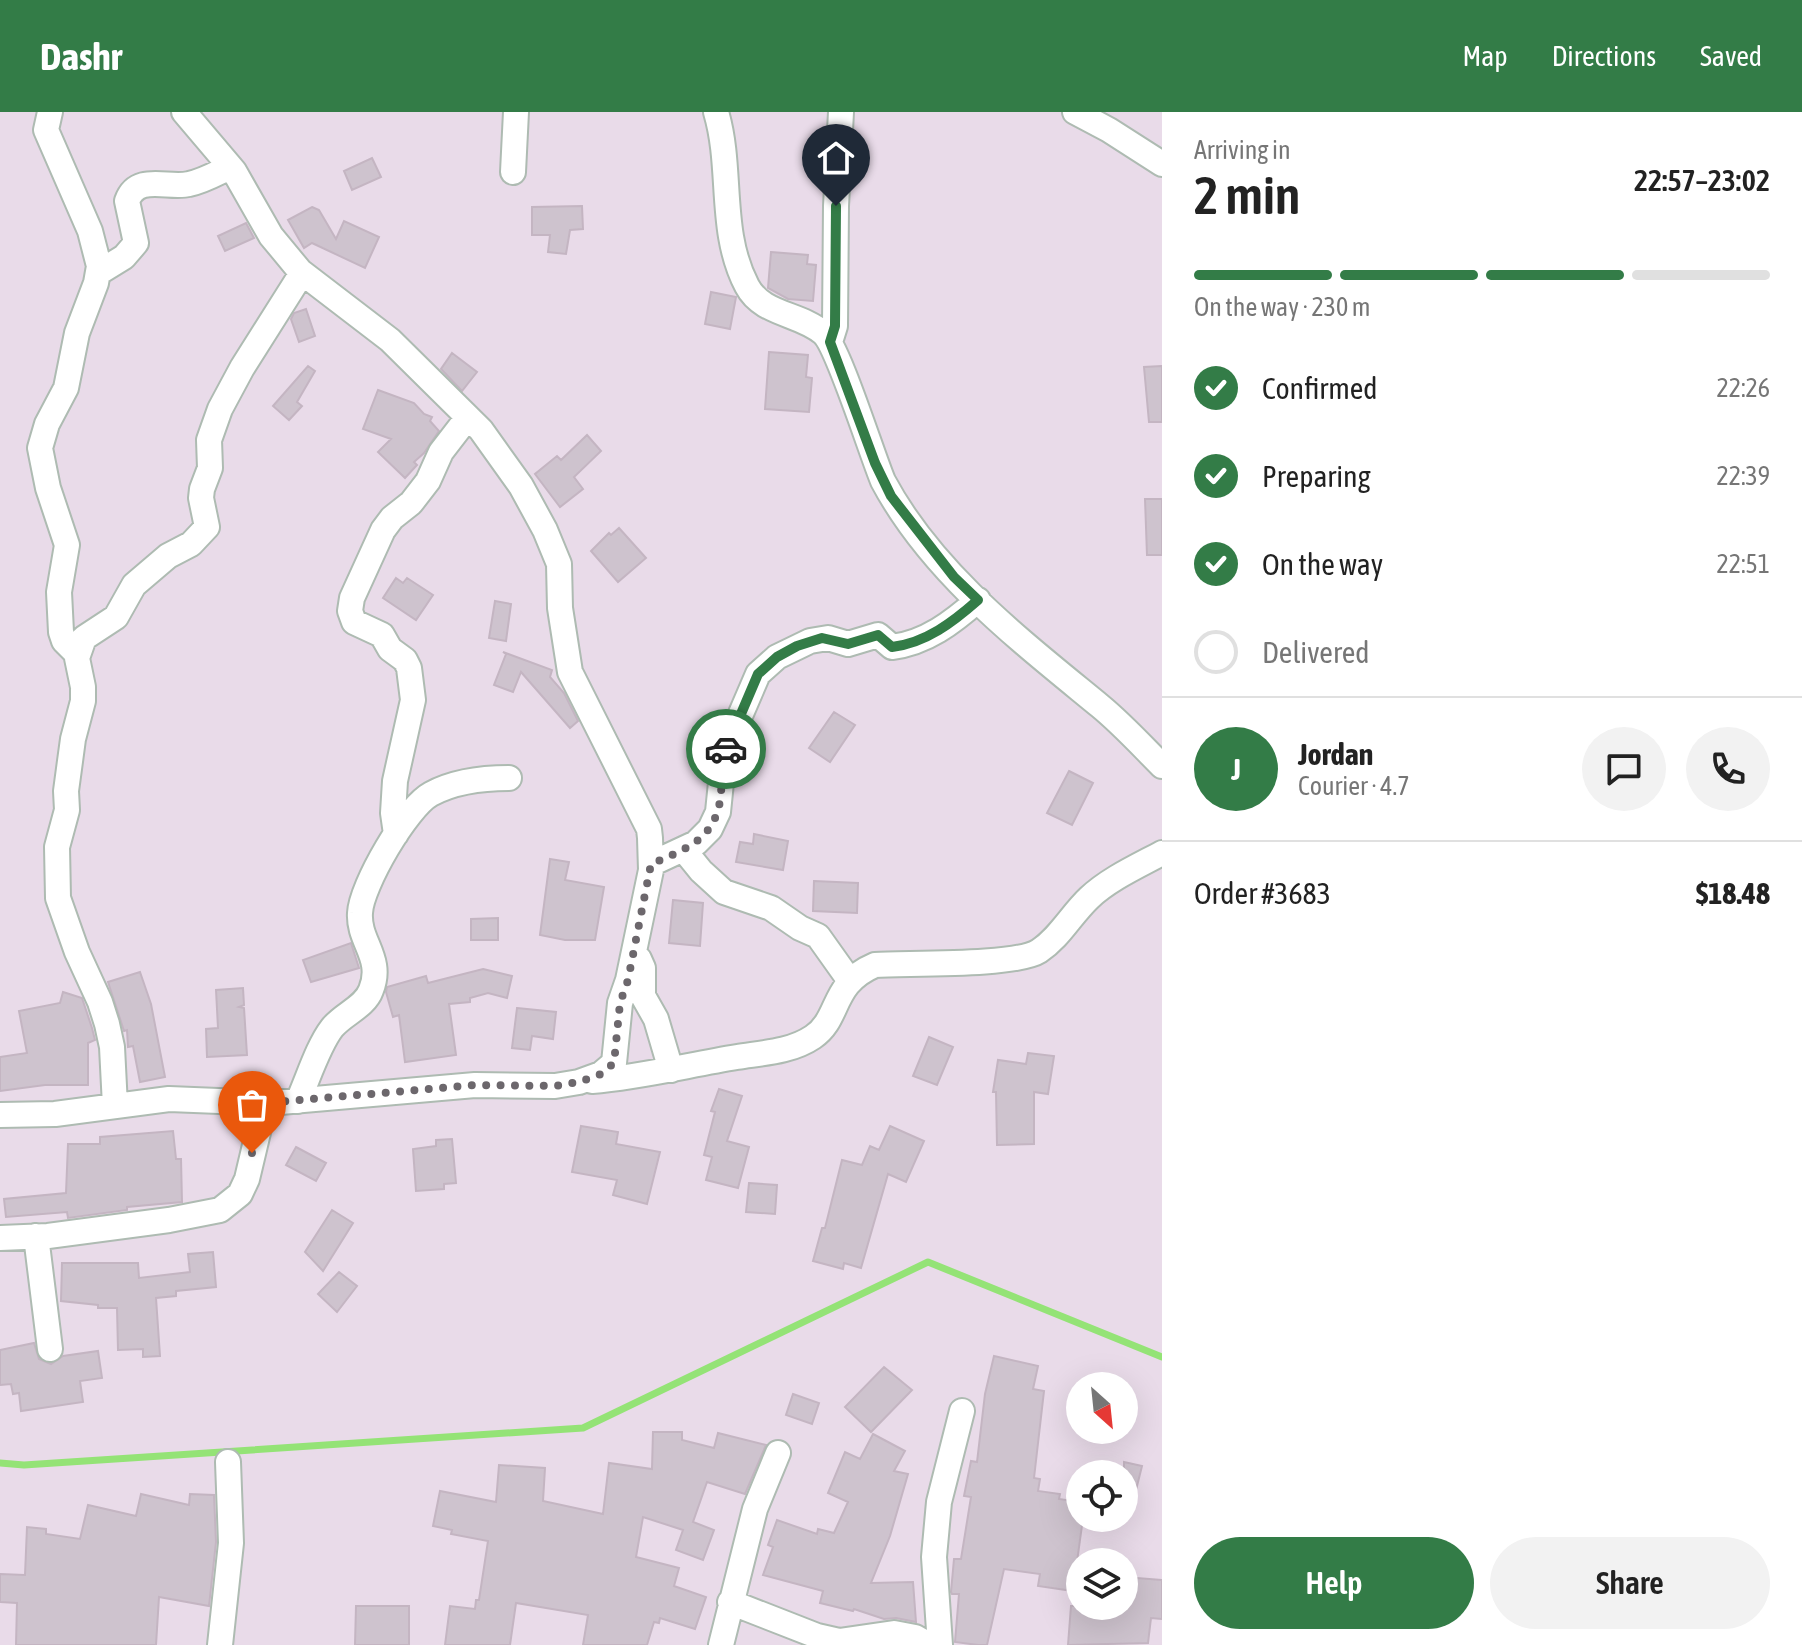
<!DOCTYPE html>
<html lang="en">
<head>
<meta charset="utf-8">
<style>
  :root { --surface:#fff; --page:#f2f2f2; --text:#222; --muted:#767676; --line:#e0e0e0; --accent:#337c47 }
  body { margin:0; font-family:"Asap Condensed",sans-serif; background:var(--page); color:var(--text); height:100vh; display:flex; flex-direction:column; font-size:30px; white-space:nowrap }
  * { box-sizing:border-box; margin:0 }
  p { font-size:26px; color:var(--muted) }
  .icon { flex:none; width:44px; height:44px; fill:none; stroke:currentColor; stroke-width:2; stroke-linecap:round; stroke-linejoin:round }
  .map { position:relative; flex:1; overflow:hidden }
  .side { display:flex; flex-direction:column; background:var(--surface); width:640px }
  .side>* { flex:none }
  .needle { width:52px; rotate:153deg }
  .fabs { position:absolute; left:1066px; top:1260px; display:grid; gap:16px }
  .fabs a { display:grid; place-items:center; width:72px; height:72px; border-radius:50%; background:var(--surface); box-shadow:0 8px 32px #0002; font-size:40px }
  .pin { position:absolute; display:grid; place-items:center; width:68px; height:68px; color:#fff; margin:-82px -34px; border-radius:50% 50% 50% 0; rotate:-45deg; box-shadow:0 0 8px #0007 }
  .pin .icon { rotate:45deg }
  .courier { position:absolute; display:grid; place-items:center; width:80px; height:80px; margin:-40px; border:6px solid #337c47; border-radius:50%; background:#fff; color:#222; box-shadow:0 2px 10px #0007 }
  .overview em { font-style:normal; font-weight:600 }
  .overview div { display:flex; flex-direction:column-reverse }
  .overview { display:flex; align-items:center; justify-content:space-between; height:136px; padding:0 32px }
  h1 { font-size:52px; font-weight:600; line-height:60px }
  .bar { display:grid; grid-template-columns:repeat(4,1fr); gap:12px 8px; align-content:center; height:96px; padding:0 32px }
  .bar i { height:10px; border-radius:6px; background:var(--line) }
  .bar .current { background:var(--accent) }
  .bar p { grid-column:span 4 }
  .line { display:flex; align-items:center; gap:20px; padding:0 32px; border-top:2px solid var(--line) }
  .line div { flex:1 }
  .round { display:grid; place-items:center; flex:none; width:84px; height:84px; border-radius:42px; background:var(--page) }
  ol { padding:0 32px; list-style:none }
  li { display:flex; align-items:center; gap:24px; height:88px }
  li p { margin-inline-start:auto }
  li .icon { padding:8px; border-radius:50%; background:var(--accent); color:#fff; stroke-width:4 }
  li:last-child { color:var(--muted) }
  li i { width:44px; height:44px; border:4px solid var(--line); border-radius:50% }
  .cta { display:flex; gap:16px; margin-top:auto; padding:16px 32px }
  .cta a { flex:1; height:92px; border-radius:48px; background:var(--accent); color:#fff; font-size:32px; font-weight:600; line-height:92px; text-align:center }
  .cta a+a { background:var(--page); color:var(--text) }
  header { display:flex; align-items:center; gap:48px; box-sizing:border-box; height:112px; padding:0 40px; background:var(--accent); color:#fff }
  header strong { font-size:38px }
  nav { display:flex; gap:44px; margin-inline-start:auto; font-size:28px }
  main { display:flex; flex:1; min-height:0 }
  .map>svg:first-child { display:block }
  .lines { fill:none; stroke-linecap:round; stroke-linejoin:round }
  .stream { stroke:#94e376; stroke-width:7 }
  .building { fill:#cec3ce; stroke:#c4b5c2; stroke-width:2 }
  .minor-casing { stroke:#aebbb2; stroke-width:28 }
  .minor { stroke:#fff; stroke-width:24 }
  .done { stroke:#6c676c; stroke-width:8; stroke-dasharray:0 14.4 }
  .route { stroke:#337c47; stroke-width:10 }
</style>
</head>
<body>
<header>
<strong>Dashr</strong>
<nav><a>Map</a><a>Directions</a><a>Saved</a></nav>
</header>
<main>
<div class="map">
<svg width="1162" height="1533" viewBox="0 0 1162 1533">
  <rect width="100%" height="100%" fill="#e9dbe9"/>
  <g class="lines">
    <!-- stream -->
    <path class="stream" d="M 0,1351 L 24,1353 L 583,1316 L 928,1150 L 1162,1245"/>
  </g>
  <!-- building -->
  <path class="building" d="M 372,46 L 381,65 L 352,78 L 344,59 Z
    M 582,94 L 583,117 L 570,118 L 566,142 L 548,140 L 550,123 L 532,123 L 532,95 Z
    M 312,95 L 319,98 L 336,127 L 344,109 L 379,125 L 365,156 L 312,131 L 304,136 L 288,108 Z
    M 246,111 L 254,126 L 225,139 L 218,124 Z
    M 771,140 L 808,143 L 807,152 L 816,153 L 813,189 L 788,187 L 768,176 Z
    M 711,180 L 736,185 L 730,217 L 705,212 Z
    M 306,197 L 315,224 L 299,230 L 291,207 L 294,201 Z
    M 769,240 L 808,243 L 806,265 L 812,266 L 809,300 L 765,297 Z
    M 452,241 L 477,260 L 462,279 L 441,257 Z
    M 308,254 L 315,259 L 297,290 L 302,294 L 289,308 L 273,294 Z
    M 1162,254 L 1162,310 L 1149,310 L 1144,255 Z
    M 378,278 L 414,291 L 424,302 L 432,305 L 430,309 L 439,319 L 424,341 L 414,350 L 417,353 L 405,366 L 378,340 L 391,327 L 363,317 Z
    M 587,323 L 601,339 L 574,365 L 583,377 L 560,395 L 535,362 L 557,344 L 561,348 Z
    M 1145,387 L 1162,387 L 1162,443 L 1147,443 Z
    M 619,416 L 646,446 L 618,470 L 591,439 L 609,421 L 611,423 Z
    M 396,466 L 403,471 L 407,466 L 433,483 L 416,508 L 383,486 Z
    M 495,489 L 511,492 L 506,529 L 489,526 Z
    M 503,540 L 552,558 L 550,565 L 564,581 L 578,609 L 570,616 L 521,560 L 513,580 L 494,573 L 506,542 Z
    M 834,600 L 855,613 L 830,650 L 809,636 Z
    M 1069,659 L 1093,671 L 1072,713 L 1047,701 Z
    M 754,722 L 788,729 L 783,758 L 736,750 L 740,730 L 753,732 Z
    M 550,747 L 569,750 L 565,768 L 604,775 L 595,828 L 565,828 L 540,823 Z
    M 814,769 L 858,771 L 857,801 L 813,799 Z
    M 673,788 L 703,791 L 700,834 L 669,831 Z
    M 498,806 L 498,828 L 471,828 L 471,807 Z
    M 351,831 L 359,856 L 311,870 L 303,848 Z
    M 483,857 L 512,864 L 507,886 L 488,881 L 470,886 L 470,890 L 449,892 L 456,943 L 405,950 L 399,903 L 393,905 L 386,880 L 387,875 L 426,864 L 428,871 Z
    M 140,860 L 151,892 L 165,965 L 140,970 L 133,934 L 128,935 L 127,918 L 124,919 L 108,870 Z
    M 243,876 L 244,893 L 239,895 L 244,896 L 247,943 L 207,945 L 206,917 L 218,916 L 216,878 Z
    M 63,880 L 82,886 L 92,916 L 95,928 L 88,931 L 88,973 L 45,973 L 0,979 L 0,945 L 27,941 L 19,899 L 60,891 Z
    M 517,896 L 556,900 L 553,927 L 532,924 L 530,938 L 512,936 Z
    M 929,925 L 953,935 L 937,973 L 913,964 Z
    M 1028,941 L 1054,944 L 1048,982 L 1034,980 L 1034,1032 L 997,1033 L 996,980 L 993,980 L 998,948 L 1026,952 Z
    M 719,977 L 742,984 L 727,1029 L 749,1035 L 738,1076 L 706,1068 L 712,1045 L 704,1043 L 715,1000 L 711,999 Z
    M 581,1014 L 618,1020 L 616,1032 L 660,1040 L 647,1092 L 613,1083 L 617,1068 L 572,1060 Z
    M 890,1014 L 924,1029 L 906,1070 L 888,1062 L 861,1156 L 844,1151 L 843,1157 L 813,1149 L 822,1116 L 825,1116 L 842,1048 L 862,1053 L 870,1034 L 879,1038 Z
    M 173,1019 L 176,1047 L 181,1047 L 182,1090 L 127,1095 L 127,1098 L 68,1106 L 67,1100 L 6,1105 L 4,1087 L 66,1081 L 68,1032 L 100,1032 L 100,1025 Z
    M 452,1027 L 456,1071 L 444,1072 L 444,1077 L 416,1079 L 413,1037 L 436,1034 L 436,1028 Z
    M 296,1035 L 326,1051 L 316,1069 L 286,1053 Z
    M 749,1071 L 777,1073 L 775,1102 L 746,1100 Z
    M 332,1098 L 353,1111 L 323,1159 L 305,1140 Z
    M 213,1140 L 216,1175 L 176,1179 L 176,1184 L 156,1186 L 160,1244 L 143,1245 L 143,1237 L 118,1238 L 117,1196 L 98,1196 L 98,1193 L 61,1189 L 62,1151 L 138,1151 L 139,1166 L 190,1160 L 188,1142 Z
    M 339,1160 L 357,1174 L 337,1200 L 318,1182 Z
    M 34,1231 L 39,1247 L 51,1252 L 63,1244 L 98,1239 L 102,1266 L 80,1269 L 83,1290 L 21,1299 L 19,1281 L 13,1282 L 11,1272 L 0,1273 L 0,1238 Z
    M 994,1244 L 1038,1254 L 1033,1277 L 1044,1279 L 1034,1366 L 1040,1367 L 1038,1379 L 1060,1382 L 1059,1387 L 1080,1390 L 1080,1406 L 1083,1406 L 1073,1479 L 1038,1474 L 1040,1462 L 1004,1457 L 987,1533 L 978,1533 L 955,1530 L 959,1482 L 952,1482 L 951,1480 L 954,1447 L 961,1447 L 971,1385 L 964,1384 L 971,1349 L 977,1350 L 985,1282 Z
    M 884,1255 L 912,1278 L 871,1320 L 845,1295 Z
    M 793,1282 L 819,1291 L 812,1312 L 786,1303 Z
    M 653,1320 L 682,1320 L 682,1328 L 714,1336 L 718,1321 L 766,1333 L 745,1382 L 707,1370 L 693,1410 L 714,1418 L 703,1448 L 676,1438 L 683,1418 L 643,1405 L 636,1445 L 679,1456 L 674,1474 L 706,1485 L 695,1517 L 660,1506 L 659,1511 L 654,1510 L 647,1533 L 583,1533 L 588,1503 L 516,1491 L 510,1533 L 445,1533 L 450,1494 L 475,1497 L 476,1488 L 479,1488 L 488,1429 L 451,1422 L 452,1418 L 433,1414 L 440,1379 L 496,1390 L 499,1353 L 545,1356 L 543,1389 L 603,1402 L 609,1351 L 652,1357 Z
    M 873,1322 L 905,1339 L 894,1359 L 908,1362 L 890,1424 L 871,1471 L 913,1470 L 916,1510 L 896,1506 L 884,1507 L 854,1497 L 853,1499 L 820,1491 L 823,1479 L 763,1463 L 773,1435 L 768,1433 L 777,1408 L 817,1422 L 818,1417 L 834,1421 L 848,1390 L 828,1381 L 845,1340 L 860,1347 Z
    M 1124,1350 L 1142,1354 L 1130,1402 L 1124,1401 Z
    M 141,1382 L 189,1393 L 190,1382 L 214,1383 L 216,1430 L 209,1494 L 159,1485 L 156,1533 L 16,1533 L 17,1491 L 0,1490 L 0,1462 L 25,1463 L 27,1415 L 46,1417 L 46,1422 L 80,1427 L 88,1393 L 136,1404 Z
    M 1124,1465 L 1162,1468 L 1162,1507 L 1151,1506 L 1148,1531 L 1068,1533 L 1071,1494 L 1124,1494 Z
    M 356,1494 L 409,1494 L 409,1533 L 355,1533 Z"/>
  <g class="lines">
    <!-- minor casing -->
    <g class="minor-casing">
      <path id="minor" d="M 50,0 L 46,18 L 90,119 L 99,154 L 96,171 L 77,221 L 66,276 L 47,312 L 40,336 L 48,376 L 67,433 L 59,480 L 61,520 L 64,529 L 78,543
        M 716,0 C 733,57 718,119 747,174 C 762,203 800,201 823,221 C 838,234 872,343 883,369 C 932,461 1021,529 1100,594 C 1122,612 1142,634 1162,654
        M 1075,0 L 1109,18 L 1162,52
        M 513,60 L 516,0
        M 98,161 L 124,145 L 136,131 L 127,89 C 137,61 168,77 189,72 C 204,69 217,61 230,55
        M 830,230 L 835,214 L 836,94 L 841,0
        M 396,722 L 393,701 L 395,669 L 413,588 L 409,556 L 405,548 L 390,537 L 382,523 L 354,510 L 350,499 L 352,486 L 383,418 L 392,406 L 411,391 L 428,369 L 441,340 L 468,305
        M 684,738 L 701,759 L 724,780 L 771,796 L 800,816 L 818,824 L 850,869
        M 651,752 L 696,731 L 710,717 L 718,700 L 724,641 L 758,562 L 777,545 L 810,529 L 828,526 L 848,532 L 878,523 L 892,535 C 926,531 953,510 978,488
        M 639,847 L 643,856 L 643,884 L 656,907 L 671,958
        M 592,969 C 641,965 688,953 737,945 C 762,941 791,940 813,925 C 841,906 830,872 875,853 C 909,851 1016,854 1039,839 C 1060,825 1071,803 1089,786 C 1109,767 1138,754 1162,741
        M 298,989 C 308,967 318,934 332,916 C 343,902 365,895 371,878 C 384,846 358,830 360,801 C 361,774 407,695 431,682 C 453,670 484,666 509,666
        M 115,994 L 112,935 L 107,912 L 100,890 L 77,840 L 58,786 L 57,735 L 67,698 L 66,679 L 73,627 L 83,589 L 83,575 L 77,546 L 84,526 L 116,505 L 134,473 L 168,444 L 191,432 L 207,415 L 201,386 L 202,377 L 210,356 L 209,328 L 220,297 L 242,256 L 302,161
        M 0,1003 L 55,1002 L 169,987 L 269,991 L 475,973 L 555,974 L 579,970 L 601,962 L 614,951 L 620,891 L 628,868 L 651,758 L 650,726 L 649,717 L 570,560 L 560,496 L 559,452 L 545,418 L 521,374 L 481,318 L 390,228 L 300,159 L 271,124 L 234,59 L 184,0
        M 36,1124 L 50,1237
        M 0,1126 L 48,1124 L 169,1108 L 220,1098 L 240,1082 L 247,1067 L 265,991
        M 730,1490 L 817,1524 L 839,1529 L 894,1521 L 915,1525 L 929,1533
        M 220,1533 L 231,1431 L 228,1350
        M 721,1533 L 755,1397 L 778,1341
        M 940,1533 L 934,1445 L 939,1390 L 962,1299"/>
    </g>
    <!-- minor -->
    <use href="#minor" class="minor"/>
  </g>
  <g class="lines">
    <!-- done -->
    <path class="done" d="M 252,1041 L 265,991 L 475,973 L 555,974 L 579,970 L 601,962 L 614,951 L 620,891 L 628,868 L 651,752 C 688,736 717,727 721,681 C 722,666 721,651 726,637"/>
    <!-- route -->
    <path class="route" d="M 726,637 L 758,562 L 777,545 L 797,534 L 822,526 L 848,532 L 878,523 L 892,535 C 926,531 953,510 978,488 L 954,465 L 891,384 L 875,351 L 830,230 L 835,214 L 836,94"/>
  </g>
</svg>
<div class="fabs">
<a><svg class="needle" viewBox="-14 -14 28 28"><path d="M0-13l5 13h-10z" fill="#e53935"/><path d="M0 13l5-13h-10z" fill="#767676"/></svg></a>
<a><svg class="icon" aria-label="locate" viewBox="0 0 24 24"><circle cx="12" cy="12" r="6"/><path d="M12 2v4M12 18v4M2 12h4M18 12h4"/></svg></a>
<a><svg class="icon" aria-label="layers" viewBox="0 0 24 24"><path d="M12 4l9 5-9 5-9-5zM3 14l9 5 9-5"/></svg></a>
</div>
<div class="pin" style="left:252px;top:1041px;background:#ea580c"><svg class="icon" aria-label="bag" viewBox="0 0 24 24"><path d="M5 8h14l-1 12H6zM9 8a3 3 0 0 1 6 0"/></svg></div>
<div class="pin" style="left:836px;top:94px;background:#1f2937"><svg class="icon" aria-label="home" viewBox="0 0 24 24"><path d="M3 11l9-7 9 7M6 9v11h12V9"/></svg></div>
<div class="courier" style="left:726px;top:637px"><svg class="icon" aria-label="car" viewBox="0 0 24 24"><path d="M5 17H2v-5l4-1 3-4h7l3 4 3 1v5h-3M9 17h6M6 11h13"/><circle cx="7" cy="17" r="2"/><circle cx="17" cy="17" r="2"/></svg></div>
</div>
<section class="side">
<div class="overview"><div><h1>2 min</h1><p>Arriving in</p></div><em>22:57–23:02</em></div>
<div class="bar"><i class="current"></i><i class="current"></i><i class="current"></i><i></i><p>On the way · 230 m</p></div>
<ol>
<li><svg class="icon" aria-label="check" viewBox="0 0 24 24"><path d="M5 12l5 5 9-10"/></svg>Confirmed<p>22:26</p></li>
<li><svg class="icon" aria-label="check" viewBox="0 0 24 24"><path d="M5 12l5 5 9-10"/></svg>Preparing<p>22:39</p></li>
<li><svg class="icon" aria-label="check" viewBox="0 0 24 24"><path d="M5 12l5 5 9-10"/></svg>On the way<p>22:51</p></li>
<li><i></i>Delivered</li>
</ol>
<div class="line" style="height:144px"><b class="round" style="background:var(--accent);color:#fff">J</b><div><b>Jordan</b><p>Courier · 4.7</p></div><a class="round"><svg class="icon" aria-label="chat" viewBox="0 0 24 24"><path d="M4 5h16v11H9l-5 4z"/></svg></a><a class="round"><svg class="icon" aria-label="phone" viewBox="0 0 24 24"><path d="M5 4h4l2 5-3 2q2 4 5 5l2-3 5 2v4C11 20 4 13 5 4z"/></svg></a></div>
<div class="line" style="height:104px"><div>Order #3683</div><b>$18.48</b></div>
<div class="cta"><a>Help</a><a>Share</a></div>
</section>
</main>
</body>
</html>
